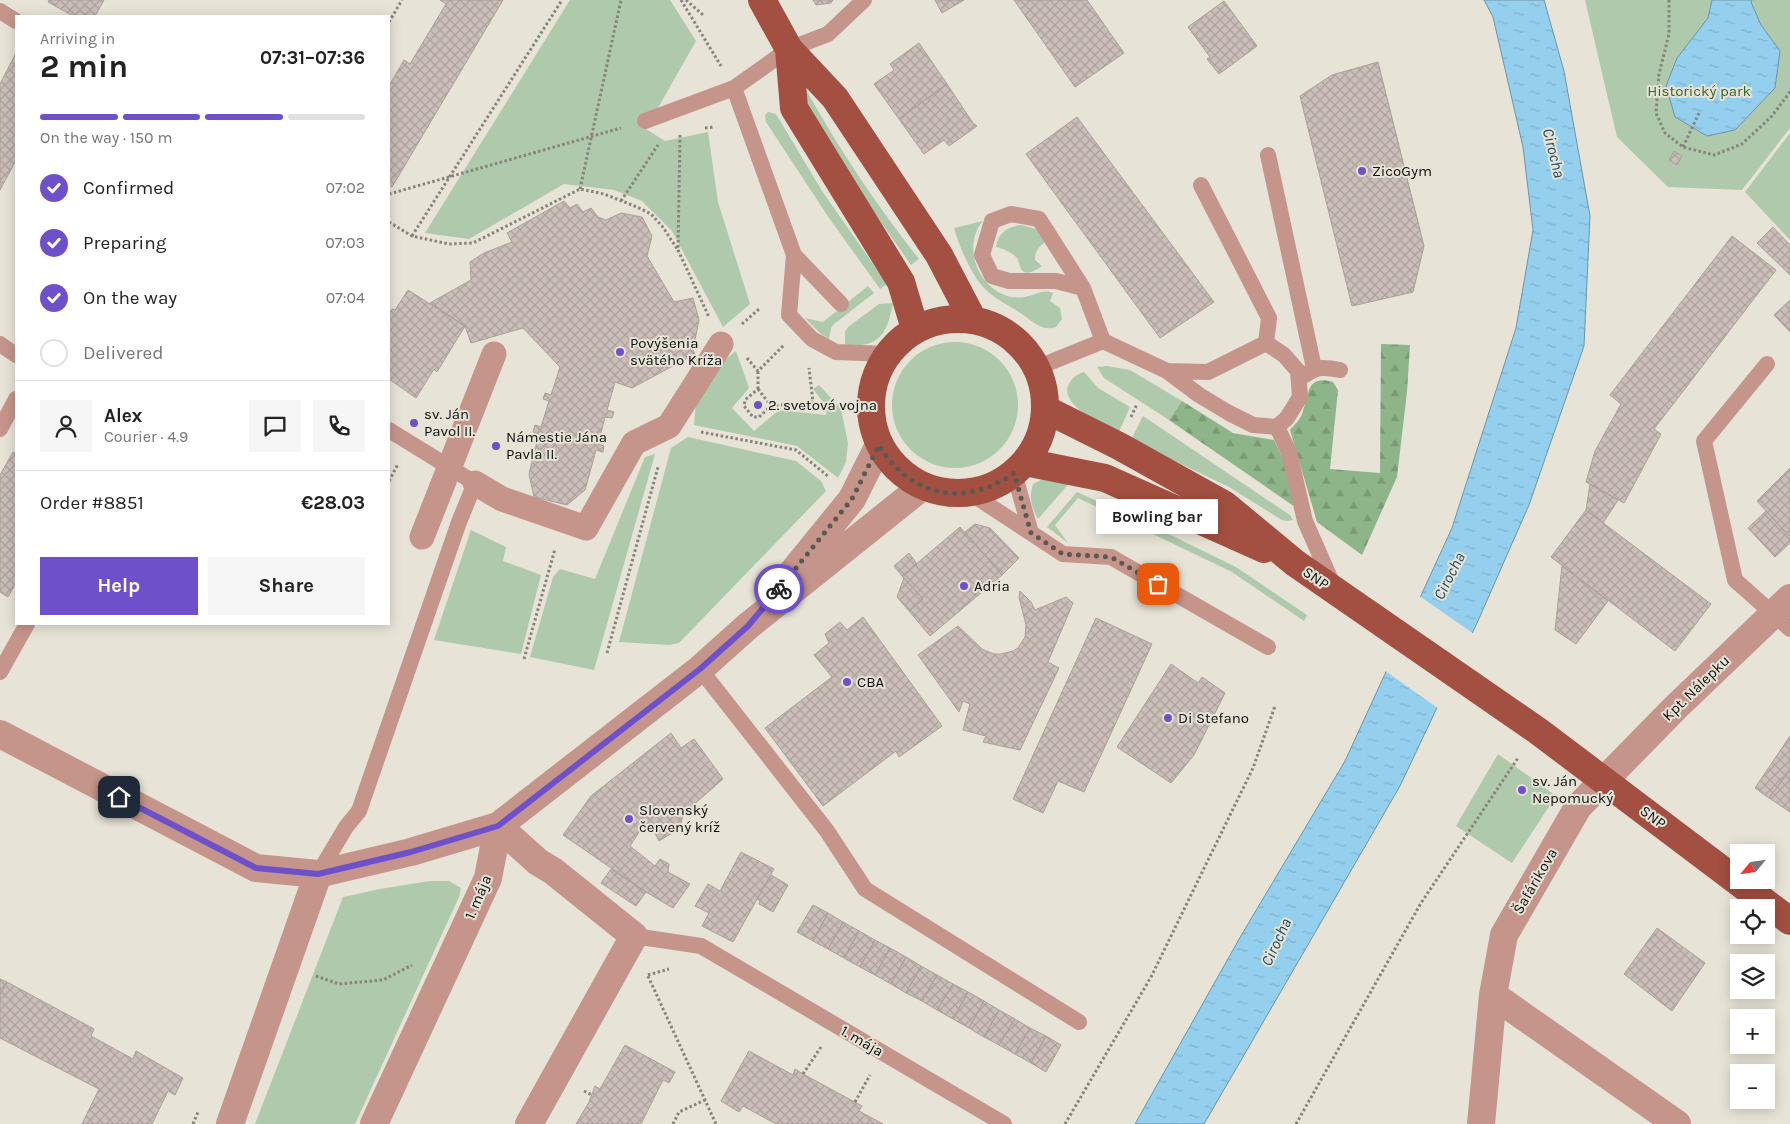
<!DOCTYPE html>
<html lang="en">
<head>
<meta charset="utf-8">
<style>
  :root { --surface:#fff; --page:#f6f6f6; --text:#222; --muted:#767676; --line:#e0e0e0; --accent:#6e51ca }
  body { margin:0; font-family:Karla,sans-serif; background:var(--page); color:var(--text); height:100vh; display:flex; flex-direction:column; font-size:19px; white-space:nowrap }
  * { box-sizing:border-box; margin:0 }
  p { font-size:16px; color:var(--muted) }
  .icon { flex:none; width:28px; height:28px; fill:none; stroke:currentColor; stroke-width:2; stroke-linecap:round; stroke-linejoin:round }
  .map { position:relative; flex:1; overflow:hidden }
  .details { position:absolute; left:15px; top:15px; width:375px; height:610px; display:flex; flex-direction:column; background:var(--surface); border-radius:0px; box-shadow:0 2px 12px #0003 }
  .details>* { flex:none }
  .needle { width:32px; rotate:241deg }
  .fabs { position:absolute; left:1730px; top:844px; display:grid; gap:10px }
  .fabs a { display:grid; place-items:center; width:45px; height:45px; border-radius:0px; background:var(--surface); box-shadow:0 2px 12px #0003; font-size:25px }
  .pin { position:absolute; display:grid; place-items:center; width:42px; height:42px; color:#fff; margin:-21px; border-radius:10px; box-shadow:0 2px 8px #0006 }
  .courier { position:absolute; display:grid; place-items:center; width:50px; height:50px; margin:-25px; border:4px solid #6e51ca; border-radius:50%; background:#fff; color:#222; box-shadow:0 1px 6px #0007 }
  .bubble { position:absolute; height:35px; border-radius:0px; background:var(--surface); box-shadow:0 2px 12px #0003; font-size:16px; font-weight:700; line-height:35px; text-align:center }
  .head em { font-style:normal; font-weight:700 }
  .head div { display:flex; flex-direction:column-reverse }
  .head { display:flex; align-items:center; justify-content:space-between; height:85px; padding:0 25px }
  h1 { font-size:32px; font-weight:700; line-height:38px }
  .bar { display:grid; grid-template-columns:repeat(4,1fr); gap:8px 5px; align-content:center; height:60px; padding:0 25px }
  .bar i { height:6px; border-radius:4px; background:var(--line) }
  .bar .on { background:var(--accent) }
  .bar p { grid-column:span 4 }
  .line { display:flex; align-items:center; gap:12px; padding:0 25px; border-top:1px solid var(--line) }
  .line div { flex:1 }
  .round { display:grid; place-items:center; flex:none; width:52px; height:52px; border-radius:0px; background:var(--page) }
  ol { padding:0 25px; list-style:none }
  li { display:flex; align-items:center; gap:15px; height:55px }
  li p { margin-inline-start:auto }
  li .icon { padding:5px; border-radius:50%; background:var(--accent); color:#fff; stroke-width:4 }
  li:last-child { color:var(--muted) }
  li i { width:28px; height:28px; border:2px solid var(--line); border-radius:50% }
  .button { display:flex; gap:10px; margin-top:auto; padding:10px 25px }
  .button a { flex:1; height:58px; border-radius:0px; background:var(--accent); color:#fff; font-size:20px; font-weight:700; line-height:58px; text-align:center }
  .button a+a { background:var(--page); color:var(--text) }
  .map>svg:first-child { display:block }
  .green { fill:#afc9ac }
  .forest { fill:url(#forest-firs) }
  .water { fill:url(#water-ripples); stroke:#6c95a9 }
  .pier { fill:#e7e3d7 }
  .building { fill:url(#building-cross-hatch); stroke:#ac9f99 }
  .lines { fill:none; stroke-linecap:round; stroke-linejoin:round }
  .path { stroke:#86837a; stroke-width:3; stroke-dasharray:2.5 2.5; stroke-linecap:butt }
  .service { stroke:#c5958b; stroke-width:16 }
  .pedestrian { stroke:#c5958b; stroke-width:25 }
  .minor { stroke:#c5958b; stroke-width:28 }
  .primary { stroke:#a34f41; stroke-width:28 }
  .done { stroke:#5a5851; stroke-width:5; stroke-dasharray:0 9 }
  .route { stroke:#6e51ca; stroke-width:6 }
  .poi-dot { fill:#6e51ca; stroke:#e7e3d7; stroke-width:2 }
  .labels { text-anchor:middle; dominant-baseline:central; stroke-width:4; stroke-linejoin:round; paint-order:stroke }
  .park-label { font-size:15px; fill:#32662c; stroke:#e7e3d7 }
  .poi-label { font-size:15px; fill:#0e0d09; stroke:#e7e3d7; text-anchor:start }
  .street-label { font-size:15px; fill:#0e0d09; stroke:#e7e3d7 }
  .water-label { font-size:16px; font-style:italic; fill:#1f4d63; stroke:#e7e3d7 }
</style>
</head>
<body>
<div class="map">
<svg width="1790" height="1124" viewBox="0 0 1790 1124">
  <defs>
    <pattern id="forest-firs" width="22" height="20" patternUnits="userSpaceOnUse" patternTransform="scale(1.25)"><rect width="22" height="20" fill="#8eb589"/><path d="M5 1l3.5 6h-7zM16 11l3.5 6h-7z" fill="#799a75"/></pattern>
    <pattern id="water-ripples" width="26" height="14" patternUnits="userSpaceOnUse" patternTransform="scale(1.25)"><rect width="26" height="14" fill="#95cfee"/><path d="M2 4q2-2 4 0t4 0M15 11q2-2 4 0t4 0" fill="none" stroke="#7fb1cb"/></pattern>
    <pattern id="building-cross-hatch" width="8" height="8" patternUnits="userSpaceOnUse" patternTransform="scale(1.25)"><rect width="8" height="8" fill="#cbbeb8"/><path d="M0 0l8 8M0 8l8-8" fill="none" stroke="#ada29d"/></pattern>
  </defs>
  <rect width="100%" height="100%" fill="#e7e3d7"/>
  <!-- green -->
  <path class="green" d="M 570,0 L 670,0 L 696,41 L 646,129 L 665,141 L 708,132 L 718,202 L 750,304 L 723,327 L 672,231 L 642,201 L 614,190 L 564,184 L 469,239 L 425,233 Z
    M 1585,0 L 1790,0 L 1790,128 L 1742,190 L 1668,187 L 1617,137 Z
    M 805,91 L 808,93 C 840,151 878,207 919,259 L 911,265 L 871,208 L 802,99 Z
    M 768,112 L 776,114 L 822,191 L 887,284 L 880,289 L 829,218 L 766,122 L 765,115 Z
    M 1790,133 L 1790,240 L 1745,192 Z
    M 983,221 C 974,231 972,244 974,257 C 978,280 1002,304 1028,296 C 1038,294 1043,289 1053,293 L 1050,301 L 1060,308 L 1062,319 L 1056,327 C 1042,332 1032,321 1022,314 C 1010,306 997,300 986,290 C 972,277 959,246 954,228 Z
    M 1022,225 L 1036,229 L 1045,242 C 1038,248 1035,251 1035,260 L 1042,266 C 1036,270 1026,277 1021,269 C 1019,265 1019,261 1017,258 C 1013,253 1002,248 996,247 C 998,232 1009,226 1022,225 Z
    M 868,286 L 874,293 L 834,324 L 831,328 L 829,339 L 821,334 L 805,318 L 823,322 Z
    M 893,303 C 887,334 880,348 845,345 L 845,332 L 848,327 L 879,304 Z
    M892 405a63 63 0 1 1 126 0a63 63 0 1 1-126 0Z
    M 736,351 L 749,388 L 732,408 L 754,431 L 779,410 L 826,415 L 827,407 L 813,389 L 819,385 L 841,409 L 848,443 L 846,462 L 838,478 L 797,446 L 694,425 L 696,402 L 712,370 Z
    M 1107,366 L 1130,370 L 1182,401 L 1169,420 L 1104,378 L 1097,367 Z
    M 1084,372 L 1098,388 L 1130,407 L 1118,434 C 1104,426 1053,402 1071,381 C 1074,376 1078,374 1084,372 Z
    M 1143,416 L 1290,515 L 1293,520 L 1287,521 L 1282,520 L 1229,487 L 1131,440 Z
    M 688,437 L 796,461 L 821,481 L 826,491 L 679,643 L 669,645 L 619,642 L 671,448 Z
    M 655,454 L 594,670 L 530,657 L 553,577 L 560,569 L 595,579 L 645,457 Z
    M 1045,478 L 1072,480 L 1038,519 C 1031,506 1029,498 1033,484 Z
    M 1077,492 L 1152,526 L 1236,567 L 1307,615 L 1304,621 L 1232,572 L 1078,498 L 1055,525 L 1068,543 L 1047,527 Z
    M 471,530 L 506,547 L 503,561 L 541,575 L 521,654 L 434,640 Z
    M 1498,754 L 1556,796 L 1512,863 L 1456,826 Z
    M 430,881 L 449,881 L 461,888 L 459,897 L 355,1124 L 255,1124 L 343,897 L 380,889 Z"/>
  <!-- forest -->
  <path class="forest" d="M 1381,344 L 1410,345 L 1407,392 L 1397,477 L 1362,555 L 1317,522 L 1290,430 C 1294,425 1300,420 1302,414 C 1309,395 1306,374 1333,382 L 1338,390 L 1330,469 L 1380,473 Z
    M 1182,401 L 1233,433 L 1274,440 L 1283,458 L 1298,509 L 1169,420 Z"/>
  <!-- water -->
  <path class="water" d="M 1484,0 L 1544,0 L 1564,71 L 1590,216 L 1584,346 L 1529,505 L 1477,623 L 1400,786 L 1204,1124 L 1135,1124 L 1242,934 L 1345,761 L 1452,528 L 1516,328 L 1533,230 L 1523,147 L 1493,17 Z
    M 1712,0 L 1752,0 L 1751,2 L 1761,25 L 1780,51 L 1775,88 L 1735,130 L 1707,136 L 1675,117 L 1666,86 L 1677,58 L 1708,18 Z"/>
  <!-- pier -->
  <path class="pier" d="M 1418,595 L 1474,634 L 1439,709 L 1384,670 Z"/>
  <!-- building -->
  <path class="building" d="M 49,0 L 104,0 L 95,16 L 73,16 L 48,2 Z
    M 440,0 L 503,0 L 392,187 L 389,185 L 389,86 L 404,60 L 410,64 L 446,4 Z
    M 813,0 L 833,0 L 831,3 L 816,5 Z
    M 935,0 L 964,0 L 942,13 Z
    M 1014,0 L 1087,0 L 1124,53 L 1075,87 Z
    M 1224,1 L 1257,46 L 1219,74 L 1207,59 L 1210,57 L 1188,27 Z
    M 919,43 L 947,84 L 899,119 L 874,84 L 894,70 L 890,64 Z
    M 16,53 L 16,160 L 0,190 L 0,84 Z
    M 1378,62 L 1424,246 L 1413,292 L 1352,306 L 1300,96 L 1332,75 Z
    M 947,84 L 973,123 L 977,126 L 949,146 L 944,140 L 924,154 L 899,119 Z
    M 1077,117 L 1214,302 L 1160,338 L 1026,154 Z
    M 1674,151 L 1682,156 L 1677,165 L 1669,160 Z
    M 564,201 L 570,208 L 577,204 L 583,212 L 591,208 L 598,217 L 606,220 L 621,213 L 642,217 L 652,236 L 647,256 L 674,302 L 693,298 L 699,320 L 693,350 L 695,354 L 632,388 L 615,382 L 607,410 L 614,412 L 612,418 L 605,417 L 598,444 L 604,446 L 603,452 L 596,450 L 585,490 L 567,505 L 534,497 L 529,474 L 539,434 L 533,432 L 535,425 L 541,427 L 549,401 L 543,399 L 545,393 L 551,395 L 560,367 L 523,328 L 471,343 L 465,326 L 430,303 L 471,280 L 470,262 L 484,253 L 512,242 L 507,233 Z
    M 1773,227 L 1790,245 L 1790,275 L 1757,243 Z
    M 1732,236 L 1776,270 L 1654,429 L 1661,434 L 1624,503 L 1586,482 L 1595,451 L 1621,404 L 1610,395 Z
    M 408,290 L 465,326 L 437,372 L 434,369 L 416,398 L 389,379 L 389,314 L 392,309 L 395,310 Z
    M 1790,300 L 1790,332 L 1774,315 Z
    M 13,452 L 16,454 L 16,583 L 8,597 L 0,592 L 0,475 Z
    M 1790,468 L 1790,537 L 1757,501 Z
    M 1590,484 L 1618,500 L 1603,523 L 1586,510 Z
    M 1586,510 L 1711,604 L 1675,651 L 1551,557 Z
    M 1766,511 L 1790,537 L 1790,543 L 1775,557 L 1748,528 Z
    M 975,524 L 990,528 L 1019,558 L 1002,575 L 965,532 Z
    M 960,527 L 1002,575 L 930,636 L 909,611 L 923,599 L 902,576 Z
    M 909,553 L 917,564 L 902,576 L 894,566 Z
    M 1562,566 L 1608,601 L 1576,644 L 1555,630 Z
    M 904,578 L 923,599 L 909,611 L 897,597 Z
    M 1020,591 L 1031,602 L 1035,610 L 1066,597 L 1073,603 L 1048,662 L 1059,668 L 1020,750 L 983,742 L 986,736 L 963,730 L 970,704 L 963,701 L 959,712 L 918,655 L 958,626 L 982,649 L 994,654 L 1001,654 L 1013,651 L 1018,648 L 1025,637 L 1026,625 L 1019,597 Z
    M 863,617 L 942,726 L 899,757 L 896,751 L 823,806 L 765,728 L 832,677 L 814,655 L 829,643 L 825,634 L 840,622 L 847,630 Z
    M 1096,618 L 1152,644 L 1084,792 L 1058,781 L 1043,813 L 1013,799 Z
    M 1171,664 L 1198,683 L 1202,677 L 1225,693 L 1194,755 L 1171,783 L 1117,747 Z
    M 671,733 L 681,748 L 694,739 L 723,779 L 683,814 L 680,828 L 659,841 L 650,823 L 641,829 L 630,846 L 655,866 L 660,859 L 669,864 L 668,872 L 690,884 L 673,908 L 646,892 L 563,835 L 591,796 Z
    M 1790,736 L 1790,770 L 1769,798 L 1755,788 Z
    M 1790,770 L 1790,812 L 1769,798 Z
    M 741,852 L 774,869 L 733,942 L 702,926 L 709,913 L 695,906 L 708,884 L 720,891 Z
    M 611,869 L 646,892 L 636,906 L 601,883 Z
    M 771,875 L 788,885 L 773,912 L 759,904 L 760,901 L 757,899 Z
    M 813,905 L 828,913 L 813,941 L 797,932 Z
    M 828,913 L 843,922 L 828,949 L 813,941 Z
    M 843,922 L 859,931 L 844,958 L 828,949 Z
    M 1657,928 L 1705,963 L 1672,1011 L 1624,974 Z
    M 859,931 L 875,940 L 860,967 L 844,958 Z
    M 875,940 L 890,948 L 875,975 L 860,967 Z
    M 890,948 L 906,957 L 891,984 L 875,975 Z
    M 906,957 L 921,966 L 906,993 L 891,984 Z
    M 921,966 L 937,975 L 922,1001 L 906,993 Z
    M 937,975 L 953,984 L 937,1010 L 922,1001 Z
    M 0,979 L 7,982 L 0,995 Z
    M 7,982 L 94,1029 L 91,1036 L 133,1059 L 136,1051 L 183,1078 L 175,1095 L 168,1091 L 152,1124 L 82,1124 L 99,1089 L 0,1038 L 0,995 Z
    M 953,984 L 968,992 L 953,1019 L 937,1010 Z
    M 968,992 L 984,1001 L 969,1028 L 953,1019 Z
    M 984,1001 L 999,1010 L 984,1037 L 969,1028 Z
    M 999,1010 L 1015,1019 L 999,1045 L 984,1037 Z
    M 1015,1019 L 1030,1028 L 1015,1054 L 999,1045 Z
    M 1030,1028 L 1046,1036 L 1031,1063 L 1015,1054 Z
    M 1046,1036 L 1061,1045 L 1046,1072 L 1031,1063 Z
    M 625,1045 L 675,1072 L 669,1083 L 663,1080 L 641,1124 L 576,1124 L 589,1102 L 595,1086 L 600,1089 Z
    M 749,1051 L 793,1075 L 795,1069 L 803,1074 L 862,1106 L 859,1111 L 883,1124 L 776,1124 L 743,1106 L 739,1112 L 721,1101 Z"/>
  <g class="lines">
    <!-- path -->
    <path class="path" d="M 681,0 L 721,66
      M 686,0 L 703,15
      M 1669,0 L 1669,34 L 1659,74 L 1656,113 L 1665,133 L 1683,147 L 1714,155 L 1742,144 L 1772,116 L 1790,92
      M 389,22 L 402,0
      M 705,128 L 715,127
      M 680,135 L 678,250 L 709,317
      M 1683,147 L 1699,113
      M 580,189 L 621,0
      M 389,194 L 621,128
      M 621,201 L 658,145
      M 389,222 L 412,236 L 449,244 L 473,243 L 580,189 L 604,194 L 637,207 L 651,214 L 662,226 L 678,250
      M 412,236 L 562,0
      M 742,324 L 759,309
      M 747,358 L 758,371 L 784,345
      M 758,389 L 771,406 L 759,417 L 753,417 L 744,406 L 745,400 Z
      M 758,389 L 758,371
      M 771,406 L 813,402 L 809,368
      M 1131,417 L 1137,404
      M 701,432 L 796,450 L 829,477
      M 389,481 L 398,464
      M 607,653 L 658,467
      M 524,659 L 555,549
      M 648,975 L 669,969
      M 316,976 L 339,984 L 383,980 L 412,965
      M 648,976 L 716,1124
      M 803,1074 L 821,1047
      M 584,1091 L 592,1095
      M 855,1102 L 870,1075
      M 193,1124 L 198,1112
      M 673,1124 L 679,1112 L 705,1100
      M 1065,1124 L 1151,977 L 1253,768 L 1275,706
      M 1296,1124 L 1421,903 L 1518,758"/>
    <!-- service -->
    <path class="service" d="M 0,11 L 16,21
      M 645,121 L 734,88
      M 1268,155 L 1314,368
      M 1201,185 L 1269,318 L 1266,343
      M 794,255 L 789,315 L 812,339 L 836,352 L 887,354
      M 1083,288 L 1056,281 L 1009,281 L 992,276 L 982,255 L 992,221 L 1011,214 L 1039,219 L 1083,288 L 1103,341
      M 841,304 L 794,255 L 734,88 L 789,49 L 828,34 L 864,0
      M 0,344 L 16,355
      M 1767,364 L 1704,441 L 1735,580 L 1790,629
      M 1036,368 L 1103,341 L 1167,371 L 1199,395 L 1229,413 L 1253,425 L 1277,427 L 1287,418 L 1300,397 L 1298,371 L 1284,355 L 1266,343 L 1208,372 L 1167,371
      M 1305,375 C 1317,366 1325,367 1340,370
      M 1277,427 L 1289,452 L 1305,521 L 1334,587
      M 0,429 L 16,399
      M 1014,473 L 1031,533
      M 970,493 L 1063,554 L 1111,557 L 1268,647
      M 700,669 L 827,831 L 865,889 L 1079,1022
      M 0,672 L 27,624
      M 318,874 L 346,827 L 359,811 L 459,522 L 475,483 L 389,430
      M 634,936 L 701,946 L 1004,1124"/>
    <!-- pedestrian -->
    <path class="pedestrian" d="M 475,483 L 502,499 L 586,528 L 634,443 L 669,426 L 721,344
      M 422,537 L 494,354"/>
    <!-- minor -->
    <path class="minor" d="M 782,585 L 852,499 L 879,445
      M 0,734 L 256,868 L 318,874 L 411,852 L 498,826 L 700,669 L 748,626 L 923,486
      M 498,826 L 538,862 L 553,871 L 634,936 L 529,1124
      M 1493,995 L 1677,1124
      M 230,1124 L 318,874
      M 374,1124 L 488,878 L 498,826
      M 1481,1124 L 1493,995 L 1504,935 L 1578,807 L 1676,707 L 1790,598"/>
    <!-- primary -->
    <path class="primary" d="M 762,0 L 789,49 L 835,98 L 939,255 L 973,320
      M 789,49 L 794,108 L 901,282 L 915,329
      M871 406a87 87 0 1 1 174 0a87 87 0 1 1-174 0Z
      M 1045,409 L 1119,446 L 1225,505 L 1295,563 L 1538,731 L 1790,921
      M 1025,462 L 1105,478 L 1264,549"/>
  </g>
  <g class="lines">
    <!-- done -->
    <path class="done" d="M 779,589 L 852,499 L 879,445 C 910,497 965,508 1014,473 L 1031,533 L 1063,554 L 1111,557 L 1158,584"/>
    <!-- route -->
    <path class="route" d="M 119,797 L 256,868 L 318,874 L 411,852 L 498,826 L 700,669 L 748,626 L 779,589"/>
  </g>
  <!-- markers -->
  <g class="poi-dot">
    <circle cx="1362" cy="171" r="5"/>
    <circle cx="620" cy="352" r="5"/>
    <circle cx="758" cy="405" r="5"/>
    <circle cx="414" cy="423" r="5"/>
    <circle cx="496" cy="446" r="5"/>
    <circle cx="964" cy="586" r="5"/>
    <circle cx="847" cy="682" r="5"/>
    <circle cx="1168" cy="718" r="5"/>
    <circle cx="1522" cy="790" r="5"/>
    <circle cx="629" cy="819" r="5"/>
  </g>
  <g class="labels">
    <!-- park labels -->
    <g class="park-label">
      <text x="1699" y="91">Historický park</text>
    </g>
    <!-- poi labels -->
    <g class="poi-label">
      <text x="1372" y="171">ZicoGym</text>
      <text x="630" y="343">Povýšenia<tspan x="630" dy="17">svätého Kríža</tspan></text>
      <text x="768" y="405">2. svetová vojna</text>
      <text x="424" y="414">sv. Ján<tspan x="424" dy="17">Pavol II.</tspan></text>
      <text x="506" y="437">Námestie Jána<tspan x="506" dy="17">Pavla II.</tspan></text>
      <text x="974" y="586">Adria</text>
      <text x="857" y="682">CBA</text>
      <text x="1178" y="718">Di Stefano</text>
      <text x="1532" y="781">sv. Ján<tspan x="1532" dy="17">Nepomucký</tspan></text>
      <text x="639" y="810">Slovenský<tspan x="639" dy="17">červený kríž</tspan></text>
    </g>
    <!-- street labels -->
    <g class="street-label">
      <text transform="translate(1316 578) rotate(35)">SNP</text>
      <text transform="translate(1696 688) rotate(-44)">Kpt. Nálepku</text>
      <text transform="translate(1653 817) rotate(37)">SNP</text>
      <text transform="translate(1535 881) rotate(-60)">Šafárikova</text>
      <text transform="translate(478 897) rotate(-67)">1. mája</text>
      <text transform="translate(862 1041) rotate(30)">1. mája</text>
    </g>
    <!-- water labels -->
    <g class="water-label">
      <text transform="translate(1554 153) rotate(76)">Cirocha</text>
      <text transform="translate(1449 576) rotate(-63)">Cirocha</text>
      <text transform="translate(1276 942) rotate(-65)">Cirocha</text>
    </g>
  </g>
</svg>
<div class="fabs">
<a><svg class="needle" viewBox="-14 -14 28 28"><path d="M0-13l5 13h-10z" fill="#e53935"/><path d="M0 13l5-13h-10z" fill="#767676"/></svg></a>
<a><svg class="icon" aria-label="locate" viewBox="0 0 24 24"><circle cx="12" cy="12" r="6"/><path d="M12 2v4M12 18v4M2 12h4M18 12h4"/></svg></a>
<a><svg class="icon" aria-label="layers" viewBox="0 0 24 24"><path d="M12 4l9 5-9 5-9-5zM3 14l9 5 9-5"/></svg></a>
<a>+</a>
<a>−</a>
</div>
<div class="pin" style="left:1158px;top:584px;background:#ea580c"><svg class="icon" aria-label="bag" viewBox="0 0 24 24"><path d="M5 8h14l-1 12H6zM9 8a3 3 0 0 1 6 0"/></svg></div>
<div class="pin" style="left:119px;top:797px;background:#1f2937"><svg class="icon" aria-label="home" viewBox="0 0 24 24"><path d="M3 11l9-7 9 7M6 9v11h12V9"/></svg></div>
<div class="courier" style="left:779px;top:589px"><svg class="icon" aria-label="bike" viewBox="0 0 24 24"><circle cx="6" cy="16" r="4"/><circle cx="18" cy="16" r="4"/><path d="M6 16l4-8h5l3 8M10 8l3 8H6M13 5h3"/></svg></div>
<div class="bubble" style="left:1096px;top:499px;width:122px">Bowling bar</div>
<section class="details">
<div class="head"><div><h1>2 min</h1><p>Arriving in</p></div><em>07:31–07:36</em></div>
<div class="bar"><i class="on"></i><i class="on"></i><i class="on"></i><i></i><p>On the way · 150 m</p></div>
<ol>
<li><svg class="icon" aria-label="check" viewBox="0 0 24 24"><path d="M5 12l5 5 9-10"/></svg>Confirmed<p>07:02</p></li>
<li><svg class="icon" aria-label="check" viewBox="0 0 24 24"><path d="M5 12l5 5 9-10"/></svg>Preparing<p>07:03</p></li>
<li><svg class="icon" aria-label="check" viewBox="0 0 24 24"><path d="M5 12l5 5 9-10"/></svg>On the way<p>07:04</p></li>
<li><i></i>Delivered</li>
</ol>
<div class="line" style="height:90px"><a class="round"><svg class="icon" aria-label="person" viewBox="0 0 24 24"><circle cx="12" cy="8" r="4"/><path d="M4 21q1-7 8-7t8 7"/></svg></a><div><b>Alex</b><p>Courier · 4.9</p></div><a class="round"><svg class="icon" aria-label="chat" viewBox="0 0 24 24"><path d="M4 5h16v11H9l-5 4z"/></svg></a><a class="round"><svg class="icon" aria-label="phone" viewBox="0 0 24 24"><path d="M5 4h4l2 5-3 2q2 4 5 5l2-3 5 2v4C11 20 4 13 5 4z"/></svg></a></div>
<div class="line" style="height:65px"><div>Order #8851</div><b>€28.03</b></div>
<div class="button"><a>Help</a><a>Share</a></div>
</section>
</div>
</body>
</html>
